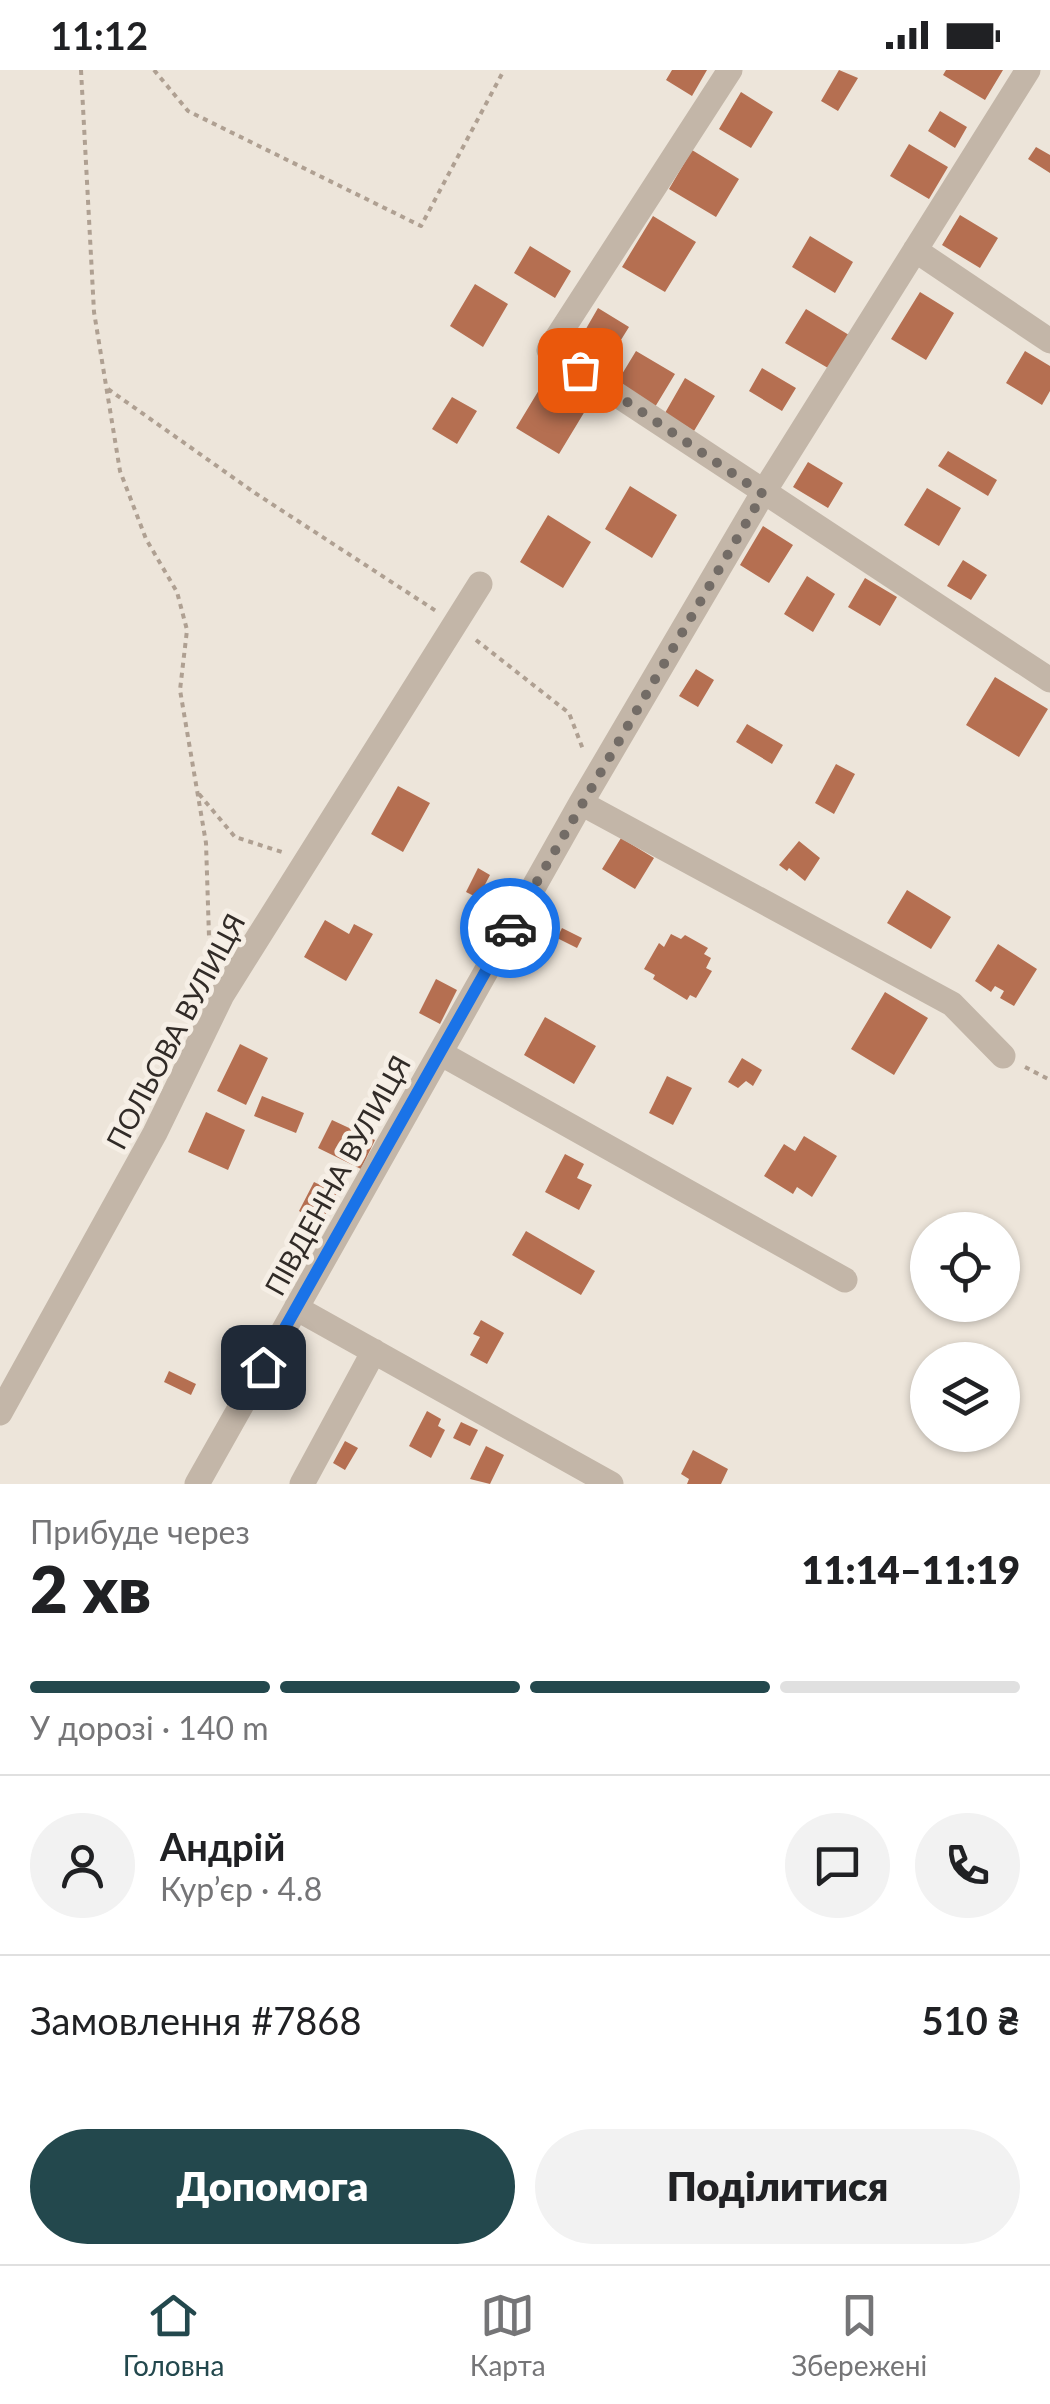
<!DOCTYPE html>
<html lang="uk">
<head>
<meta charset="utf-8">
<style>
  :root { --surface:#fff; --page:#f2f2f2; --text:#202124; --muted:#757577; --line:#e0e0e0; --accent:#23484d }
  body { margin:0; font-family:Lato,sans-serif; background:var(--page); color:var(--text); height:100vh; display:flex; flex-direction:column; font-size:38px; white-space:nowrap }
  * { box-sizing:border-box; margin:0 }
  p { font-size:32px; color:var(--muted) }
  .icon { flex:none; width:55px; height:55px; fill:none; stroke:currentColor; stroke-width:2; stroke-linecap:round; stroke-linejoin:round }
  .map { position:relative; height:1414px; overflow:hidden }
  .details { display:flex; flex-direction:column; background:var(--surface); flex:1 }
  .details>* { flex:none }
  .controls { position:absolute; left:910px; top:1142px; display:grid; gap:20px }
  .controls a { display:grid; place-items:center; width:110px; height:110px; border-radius:50%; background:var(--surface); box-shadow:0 2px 8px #0004; font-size:50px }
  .pin { position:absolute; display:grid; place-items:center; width:85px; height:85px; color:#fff; margin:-42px; border-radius:20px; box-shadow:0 5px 15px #0006 }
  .courier { position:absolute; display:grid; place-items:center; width:100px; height:100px; margin:-50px; border:8px solid #1a73e8; border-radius:50%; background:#fff; color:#222; box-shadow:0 2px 12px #0007 }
  .head em { font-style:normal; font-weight:800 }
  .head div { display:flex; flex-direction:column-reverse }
  .head { display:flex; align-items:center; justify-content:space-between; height:170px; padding:0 30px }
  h1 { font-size:65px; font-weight:800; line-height:75px }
  .bar { display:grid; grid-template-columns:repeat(4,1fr); gap:15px 10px; align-content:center; height:120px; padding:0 30px }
  .bar i { height:12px; border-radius:8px; background:var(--line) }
  .bar .active { background:var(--accent) }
  .bar p { grid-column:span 4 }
  .line { display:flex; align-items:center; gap:25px; padding:0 30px; border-top:2px solid var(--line) }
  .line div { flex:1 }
  .round { display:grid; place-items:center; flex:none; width:105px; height:105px; border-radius:52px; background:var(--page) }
  .action { display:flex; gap:20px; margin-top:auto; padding:20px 30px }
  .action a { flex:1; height:115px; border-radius:60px; background:var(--accent); color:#fff; font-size:40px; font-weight:800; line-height:115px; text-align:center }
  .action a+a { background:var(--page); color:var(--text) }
  .status { display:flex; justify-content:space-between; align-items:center; height:70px; padding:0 50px; background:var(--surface); direction:ltr }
  .status svg { height:28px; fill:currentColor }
  .tab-bar { display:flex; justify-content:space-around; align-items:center; height:140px; border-top:2px solid var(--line); background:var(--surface); font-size:28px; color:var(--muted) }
  .tab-bar a { display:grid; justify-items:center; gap:5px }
  .tab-bar .active { color:var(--accent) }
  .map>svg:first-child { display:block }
  .building { fill:#b56f51 }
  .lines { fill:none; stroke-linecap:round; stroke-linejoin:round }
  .path { stroke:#afa092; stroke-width:4; stroke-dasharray:5 5; stroke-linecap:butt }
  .street { stroke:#c3b6a8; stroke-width:25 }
  .done { stroke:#736c66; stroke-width:10; stroke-dasharray:0 18 }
  .route { stroke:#1a73e8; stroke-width:12 }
  .labels { text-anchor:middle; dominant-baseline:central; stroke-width:10; stroke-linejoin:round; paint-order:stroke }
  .street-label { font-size:28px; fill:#312b27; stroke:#f6efe6 }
</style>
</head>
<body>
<div class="status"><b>11:12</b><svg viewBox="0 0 49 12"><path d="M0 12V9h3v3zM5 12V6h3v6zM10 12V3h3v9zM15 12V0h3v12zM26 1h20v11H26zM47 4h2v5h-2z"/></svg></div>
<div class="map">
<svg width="1050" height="1414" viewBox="0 0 1050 1414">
  <rect width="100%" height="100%" fill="#ede5da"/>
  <!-- building -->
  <path class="building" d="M 672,0 L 707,0 L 692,26 L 666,10 Z
    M 839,0 L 858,8 L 838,41 L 821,31 Z
    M 946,0 L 1003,0 L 985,30 L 943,5 Z
    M 741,22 L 773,42 L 751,78 L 719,59 Z
    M 940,41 L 967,57 L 955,78 L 928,61 Z
    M 909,74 L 948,97 L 929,129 L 890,106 Z
    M 1036,77 L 1050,85 L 1050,103 L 1028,89 Z
    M 692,80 L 739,109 L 716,147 L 669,119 Z
    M 960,145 L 998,168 L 980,198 L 942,175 Z
    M 653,146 L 696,172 L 665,222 L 622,197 Z
    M 810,166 L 853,192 L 835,223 L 792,197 Z
    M 530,176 L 571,201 L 555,228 L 514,203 Z
    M 475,214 L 508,234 L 483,277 L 450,256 Z
    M 920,222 L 954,243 L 926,290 L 891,269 Z
    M 598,238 L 629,257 L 606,294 L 576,276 Z
    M 806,239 L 849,265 L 828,298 L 785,273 Z
    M 636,281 L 675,304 L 655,337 L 616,314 Z
    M 1025,281 L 1050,296 L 1050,321 L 1042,335 L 1006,313 Z
    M 762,298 L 796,318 L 782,341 L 749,321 Z
    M 685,308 L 715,326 L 694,361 L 665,343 Z
    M 542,315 L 585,341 L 559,384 L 516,358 Z
    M 452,327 L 477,341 L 457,374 L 432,359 Z
    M 948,381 L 997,410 L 988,426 L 938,396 Z
    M 808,392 L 843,413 L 828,438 L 793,417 Z
    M 630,416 L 677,445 L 652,488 L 605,459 Z
    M 927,418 L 961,438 L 939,476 L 904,455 Z
    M 548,445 L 591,472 L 563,518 L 520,492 Z
    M 763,456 L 793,475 L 769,513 L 740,495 Z
    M 963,490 L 987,505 L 971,530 L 947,516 Z
    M 807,506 L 835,524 L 813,562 L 784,544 Z
    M 865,508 L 897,527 L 880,556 L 848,537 Z
    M 696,599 L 714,610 L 698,637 L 679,626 Z
    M 995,607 L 1048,639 L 1019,687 L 966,655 Z
    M 747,654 L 783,675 L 772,694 L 736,672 Z
    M 836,694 L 855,704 L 834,744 L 815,733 Z
    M 398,716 L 430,733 L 403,782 L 371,764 Z
    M 621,768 L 654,788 L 635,819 L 602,799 Z
    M 799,771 L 820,788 L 805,811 L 789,798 L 787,801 L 779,795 Z
    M 478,798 L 490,805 L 478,828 L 466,822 Z
    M 907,820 L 951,847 L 931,879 L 887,853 Z
    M 325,850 L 349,864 L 354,854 L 373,864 L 346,911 L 304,887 Z
    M 562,858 L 582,868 L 577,878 L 557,868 Z
    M 671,864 L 681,869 L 685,865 L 708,878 L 704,884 L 711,888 L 706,898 L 712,901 L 696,928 L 690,925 L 687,930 L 653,909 L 655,905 L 644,899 L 659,873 L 664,877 Z
    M 998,874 L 1037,899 L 1014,936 L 1000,928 L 1004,921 L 995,916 L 991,922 L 975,911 Z
    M 436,909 L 457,920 L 440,954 L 419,943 Z
    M 885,922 L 928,948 L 894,1005 L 851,979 Z
    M 545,947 L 596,976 L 574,1014 L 524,985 Z
    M 240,974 L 268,988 L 246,1035 L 217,1021 Z
    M 742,988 L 762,1000 L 753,1016 L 746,1011 L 738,1018 L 728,1012 Z
    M 667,1006 L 692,1018 L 673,1055 L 649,1043 Z
    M 262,1026 L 304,1043 L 296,1063 L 254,1046 Z
    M 206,1042 L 245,1060 L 228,1100 L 188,1082 Z
    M 332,1050 L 375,1070 L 361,1099 L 318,1078 Z
    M 804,1066 L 837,1086 L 812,1127 L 797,1117 L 793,1124 L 764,1106 L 784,1074 L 795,1081 Z
    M 565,1084 L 584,1094 L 577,1108 L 592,1115 L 579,1140 L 545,1122 Z
    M 314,1112 L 337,1123 L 321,1153 L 299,1141 Z
    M 526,1161 L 595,1201 L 581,1225 L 512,1185 Z
    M 481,1250 L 504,1263 L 487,1294 L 470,1285 L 480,1267 L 473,1264 Z
    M 169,1301 L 196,1314 L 191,1325 L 164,1312 Z
    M 427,1341 L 441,1349 L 438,1356 L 445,1360 L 431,1388 L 409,1376 Z
    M 461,1352 L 478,1360 L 470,1376 L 453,1368 Z
    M 345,1371 L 358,1378 L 345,1400 L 333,1393 Z
    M 486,1376 L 504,1385 L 490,1414 L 470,1409 Z
    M 693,1380 L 728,1399 L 721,1414 L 687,1414 L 689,1409 L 681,1404 Z"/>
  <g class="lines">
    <!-- path -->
    <path class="path" d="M 81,0 L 94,242 L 120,401 L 146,469 L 177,522 L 187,560 L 180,620 L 206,773 L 210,898
      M 154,0 L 188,41 L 421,156 L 504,0
      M 108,319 L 255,423 L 436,541
      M 476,570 L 569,643 L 584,682
      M 199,724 L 235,767 L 282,782
      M 1025,997 L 1050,1010"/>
    <!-- street -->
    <path class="street" d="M 730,0 L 549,280 L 1050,610
      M 915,180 L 1050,271
      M 581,733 L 952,934 L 1003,986
      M 440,983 L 845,1210
      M 296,1238 L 611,1414
      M 0,1343 L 155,1063 L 222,925 L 480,514
      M 197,1414 L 581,733 L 763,423 L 1028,0
      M 302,1414 L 374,1281"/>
  </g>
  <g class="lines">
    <!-- done -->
    <path class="done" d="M 510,858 L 763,424 L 580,300"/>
    <!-- route -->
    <path class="route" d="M 263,1297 L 510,858"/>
  </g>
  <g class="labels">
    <!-- street labels -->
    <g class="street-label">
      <text transform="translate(175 961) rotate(-62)">ПОЛЬОВА ВУЛИЦЯ</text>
      <text transform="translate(337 1105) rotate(-61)">ПІВДЕННА ВУЛИЦЯ</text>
    </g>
  </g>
</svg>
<div class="controls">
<a><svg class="icon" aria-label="locate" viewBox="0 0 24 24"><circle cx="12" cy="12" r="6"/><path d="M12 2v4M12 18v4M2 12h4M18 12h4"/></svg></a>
<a><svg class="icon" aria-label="layers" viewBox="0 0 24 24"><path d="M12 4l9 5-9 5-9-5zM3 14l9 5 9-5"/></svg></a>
</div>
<div class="pin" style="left:580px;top:300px;background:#ea580c"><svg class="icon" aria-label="bag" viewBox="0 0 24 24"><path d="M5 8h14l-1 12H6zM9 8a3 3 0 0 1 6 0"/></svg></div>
<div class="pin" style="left:263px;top:1297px;background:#1f2937"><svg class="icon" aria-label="home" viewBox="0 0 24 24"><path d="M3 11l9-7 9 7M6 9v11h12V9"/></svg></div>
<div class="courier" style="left:510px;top:858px"><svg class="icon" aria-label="car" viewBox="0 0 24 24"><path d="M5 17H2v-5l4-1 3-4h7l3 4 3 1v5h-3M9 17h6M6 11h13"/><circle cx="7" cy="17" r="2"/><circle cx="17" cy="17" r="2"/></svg></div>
</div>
<section class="details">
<div class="head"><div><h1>2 хв</h1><p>Прибуде через</p></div><em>11:14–11:19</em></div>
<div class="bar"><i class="active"></i><i class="active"></i><i class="active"></i><i></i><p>У дорозі · 140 m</p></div>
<div class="line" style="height:180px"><a class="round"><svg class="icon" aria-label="person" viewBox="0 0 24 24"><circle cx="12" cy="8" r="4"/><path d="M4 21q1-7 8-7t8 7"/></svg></a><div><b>Андрій</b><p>Кур’єр · 4.8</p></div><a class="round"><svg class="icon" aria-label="chat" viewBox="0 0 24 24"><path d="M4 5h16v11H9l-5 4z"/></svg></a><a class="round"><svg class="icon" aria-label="phone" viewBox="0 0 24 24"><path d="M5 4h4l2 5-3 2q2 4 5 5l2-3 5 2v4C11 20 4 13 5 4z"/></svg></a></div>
<div class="line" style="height:130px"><div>Замовлення #7868</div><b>510 ₴</b></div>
<div class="action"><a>Допомога</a><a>Поділитися</a></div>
</section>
<nav class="tab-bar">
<a class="active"><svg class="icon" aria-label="home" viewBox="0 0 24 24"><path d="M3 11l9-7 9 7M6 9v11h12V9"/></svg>Головна</a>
<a><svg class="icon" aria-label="map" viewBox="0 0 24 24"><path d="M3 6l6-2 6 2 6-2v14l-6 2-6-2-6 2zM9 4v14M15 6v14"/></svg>Карта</a>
<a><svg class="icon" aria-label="saved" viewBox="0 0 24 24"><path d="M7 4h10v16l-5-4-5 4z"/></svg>Збережені</a>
</nav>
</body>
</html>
